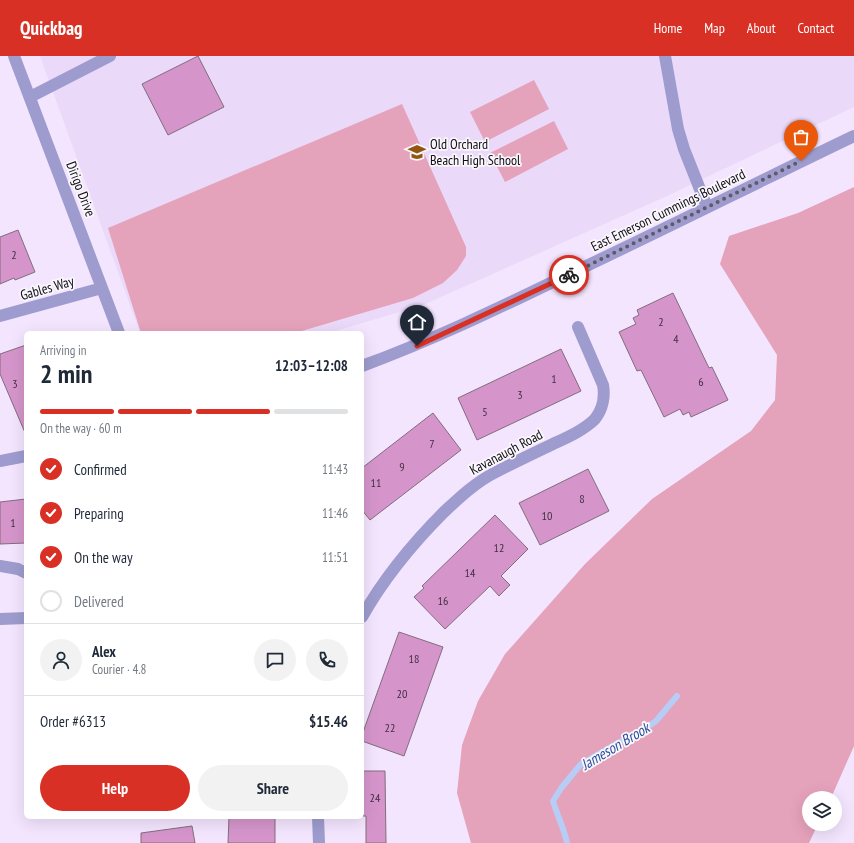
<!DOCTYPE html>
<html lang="en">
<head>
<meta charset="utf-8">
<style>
  :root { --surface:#fff; --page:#f2f2f3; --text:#1f2937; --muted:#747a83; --line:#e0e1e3; --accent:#d93025 }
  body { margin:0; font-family:"PT Sans Narrow",sans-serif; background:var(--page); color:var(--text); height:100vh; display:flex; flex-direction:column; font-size:15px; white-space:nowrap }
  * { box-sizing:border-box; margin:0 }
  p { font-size:13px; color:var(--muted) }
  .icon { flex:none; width:22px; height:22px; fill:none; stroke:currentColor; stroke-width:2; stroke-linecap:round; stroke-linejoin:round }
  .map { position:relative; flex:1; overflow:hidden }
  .details { position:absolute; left:24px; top:275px; width:340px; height:488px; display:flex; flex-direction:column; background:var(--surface); border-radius:6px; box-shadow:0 4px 16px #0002 }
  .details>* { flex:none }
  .fabs { position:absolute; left:802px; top:735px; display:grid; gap:8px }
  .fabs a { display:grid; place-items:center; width:40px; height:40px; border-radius:50%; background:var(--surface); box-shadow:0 4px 16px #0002; font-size:20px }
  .pin { position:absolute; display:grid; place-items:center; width:34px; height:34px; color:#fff; margin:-41px -17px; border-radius:50% 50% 50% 0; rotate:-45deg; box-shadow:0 0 4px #0007 }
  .pin .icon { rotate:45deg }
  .courier { position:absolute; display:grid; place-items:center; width:40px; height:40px; margin:-20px; border:3px solid #d93025; border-radius:50%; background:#fff; color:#222; box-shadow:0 1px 5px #0007 }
  .headline em { font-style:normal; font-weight:700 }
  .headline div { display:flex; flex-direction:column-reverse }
  .headline { display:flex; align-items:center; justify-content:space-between; height:68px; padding:0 16px }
  h1 { font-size:26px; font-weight:700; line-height:30px }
  .bar { display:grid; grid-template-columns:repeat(4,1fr); gap:6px 4px; align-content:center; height:48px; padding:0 16px }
  .bar i { height:5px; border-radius:3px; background:var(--line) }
  .bar .selected { background:var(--accent) }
  .bar p { grid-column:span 4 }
  .line { display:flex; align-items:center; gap:10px; padding:0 16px; border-top:1px solid var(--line) }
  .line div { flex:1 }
  .round { display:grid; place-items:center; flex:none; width:42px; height:42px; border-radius:21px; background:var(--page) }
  ol { padding:0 16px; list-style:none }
  li { display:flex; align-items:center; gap:12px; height:44px }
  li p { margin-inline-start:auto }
  li .icon { padding:4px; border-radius:50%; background:var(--accent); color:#fff; stroke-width:4 }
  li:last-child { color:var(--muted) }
  li i { width:22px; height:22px; border:2px solid var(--line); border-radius:50% }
  .action { display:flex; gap:8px; margin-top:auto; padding:8px 16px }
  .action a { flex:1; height:46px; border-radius:24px; background:var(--accent); color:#fff; font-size:16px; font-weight:700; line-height:46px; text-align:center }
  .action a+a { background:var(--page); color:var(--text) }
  header { display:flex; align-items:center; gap:24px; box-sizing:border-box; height:56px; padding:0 20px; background:var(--accent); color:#fff }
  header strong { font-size:19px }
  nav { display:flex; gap:22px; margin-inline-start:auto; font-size:14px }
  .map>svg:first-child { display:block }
  .built { fill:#ead9f9 }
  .green { fill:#e5a2bb }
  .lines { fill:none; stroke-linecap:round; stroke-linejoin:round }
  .stream { stroke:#b8cdf6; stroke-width:6 }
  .building { fill:#d595cb; stroke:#816d7d }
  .lane { stroke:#9e9cce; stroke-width:12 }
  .street { stroke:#9e9cce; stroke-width:12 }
  .done { stroke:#615967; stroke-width:4; stroke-dasharray:0 7.2 }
  .route { stroke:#d93025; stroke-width:5 }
  .labels { text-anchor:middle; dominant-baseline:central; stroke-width:3.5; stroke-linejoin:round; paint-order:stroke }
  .number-label { font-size:12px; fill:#432f43 }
  .poi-label { font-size:14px; fill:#120d16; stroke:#faf7fc; text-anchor:start }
  .street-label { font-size:14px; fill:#120d16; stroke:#faf7fc }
  .water-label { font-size:15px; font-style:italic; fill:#2b4e9c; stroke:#faf7fc }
</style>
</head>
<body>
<header>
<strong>Quickbag</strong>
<nav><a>Home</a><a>Map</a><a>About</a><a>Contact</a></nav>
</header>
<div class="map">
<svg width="854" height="787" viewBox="0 0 854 787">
  <rect width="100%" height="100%" fill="#f3e5fe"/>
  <!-- built -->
  <path class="built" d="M 40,0 L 854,0 L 854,51 L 667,140 L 423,249 L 329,277 L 140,277 Z"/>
  <!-- green -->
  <path class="green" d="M 534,24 L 549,53 L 485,86 L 470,56 Z
    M 402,48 L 466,191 L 466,200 L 457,214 L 443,227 L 413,242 L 295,277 L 141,277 L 108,172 Z
    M 554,65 L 568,93 L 505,126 L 490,97 Z
    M 854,131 L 854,690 L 831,742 L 809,742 L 809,768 L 818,768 L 809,787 L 471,787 L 457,737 L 462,689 L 478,645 L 505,598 L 585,508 L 652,443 L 751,375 L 775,344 L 777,299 L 720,208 L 729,180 L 798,157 Z"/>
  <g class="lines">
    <!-- stream -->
    <path class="stream" d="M 567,787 C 564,772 557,759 553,745 L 562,731 L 581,708 L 621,685 L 633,681 L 656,665 L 677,640"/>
  </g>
  <!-- building -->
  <path class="building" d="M 198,0 L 224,51 L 168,79 L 142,28 Z
    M 18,174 L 35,216 L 15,224 L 14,222 L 0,228 L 0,181 Z
    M 673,237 L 709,312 L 712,311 L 728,344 L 691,361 L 689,356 L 683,359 L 680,353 L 664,361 L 641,314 L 637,315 L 619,276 L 636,268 L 633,262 L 639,259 L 637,254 Z
    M 26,289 L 26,379 L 0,318 L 0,298 Z
    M 561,293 L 581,335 L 477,384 L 458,342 Z
    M 433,357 L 461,394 L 370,464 L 362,454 L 362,412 Z
    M 588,413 L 609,455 L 540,489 L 519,447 Z
    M 26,443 L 26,487 L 0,488 L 0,446 Z
    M 495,459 L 528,493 L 501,520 L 510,529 L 499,540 L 490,530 L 445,573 L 414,541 L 424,532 L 422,530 Z
    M 399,576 L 443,591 L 404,700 L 362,685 L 362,679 Z
    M 362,715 L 385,715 L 386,787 L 366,787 L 366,760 L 363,760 Z
    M 229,761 L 275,761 L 275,787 L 228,787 Z
    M 192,770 L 195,787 L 141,787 L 141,777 Z"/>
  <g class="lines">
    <!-- lane -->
    <path class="lane" d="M 665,0 L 678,73 L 684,93 L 707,151
      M 30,41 L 110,0
      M 0,510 L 18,513 L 26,517"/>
    <!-- street -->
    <path class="street" d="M 14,0 L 119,277
      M 0,260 L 102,232
      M 362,310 C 430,285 495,254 561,222 C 659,176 756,127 854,80
      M 0,405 L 26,400
      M 362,561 C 384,522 412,488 444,456 C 460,441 476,426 496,416 C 515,406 534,397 553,388 C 568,381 584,374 595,363 C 603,353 605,340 603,329 L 578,271
      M 0,563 L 26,562
      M 318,761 L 319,787"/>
  </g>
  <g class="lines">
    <!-- done -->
    <path class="done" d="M 569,219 L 801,105"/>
    <!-- route -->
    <path class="route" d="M 417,290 L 569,219"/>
  </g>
  <!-- icons -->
  <defs>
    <g id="school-bare" transform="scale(1.38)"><path d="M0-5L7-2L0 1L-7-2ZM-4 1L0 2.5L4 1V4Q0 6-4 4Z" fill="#905612" stroke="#faf7fc" stroke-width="2.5" paint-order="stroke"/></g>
  </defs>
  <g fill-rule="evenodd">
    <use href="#school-bare" x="417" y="96"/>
  </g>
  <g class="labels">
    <!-- number labels -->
    <g class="number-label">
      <text x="14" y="198">2</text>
      <text x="661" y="265">2</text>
      <text x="676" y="282">4</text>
      <text x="554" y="322">1</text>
      <text x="701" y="325">6</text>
      <text x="15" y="327">3</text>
      <text x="520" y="338">3</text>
      <text x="485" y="355">5</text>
      <text x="432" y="387">7</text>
      <text x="402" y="410">9</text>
      <text x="376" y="426">11</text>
      <text x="582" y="442">8</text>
      <text x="547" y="459">10</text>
      <text x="13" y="466">1</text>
      <text x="499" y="491">12</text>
      <text x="470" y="516">14</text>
      <text x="443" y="544">16</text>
      <text x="414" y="602">18</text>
      <text x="402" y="637">20</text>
      <text x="390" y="671">22</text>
      <text x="375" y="741">24</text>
    </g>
    <!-- poi labels -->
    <g class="poi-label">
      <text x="430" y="88">Old Orchard<tspan x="430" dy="16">Beach High School</tspan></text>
    </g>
    <!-- street labels -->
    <g class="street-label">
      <text transform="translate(81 133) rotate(69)">Dirigo Drive</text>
      <text transform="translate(668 154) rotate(-26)">East Emerson Cummings Boulevard</text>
      <text transform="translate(47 232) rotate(-16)">Gables Way</text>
      <text transform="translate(506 396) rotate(-28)">Kavanaugh Road</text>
    </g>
    <!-- water labels -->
    <g class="water-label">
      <text transform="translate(615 690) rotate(-31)">Jameson Brook</text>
    </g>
  </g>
</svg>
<div class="fabs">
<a><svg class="icon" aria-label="layers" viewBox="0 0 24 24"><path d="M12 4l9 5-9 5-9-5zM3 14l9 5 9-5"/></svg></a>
</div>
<div class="pin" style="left:801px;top:105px;background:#ea580c"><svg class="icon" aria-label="bag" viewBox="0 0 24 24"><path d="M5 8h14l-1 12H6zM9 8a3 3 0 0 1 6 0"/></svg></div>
<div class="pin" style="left:417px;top:290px;background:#1f2937"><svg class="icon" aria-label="home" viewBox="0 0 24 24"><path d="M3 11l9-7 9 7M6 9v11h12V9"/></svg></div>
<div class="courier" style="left:569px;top:219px"><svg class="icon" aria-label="bike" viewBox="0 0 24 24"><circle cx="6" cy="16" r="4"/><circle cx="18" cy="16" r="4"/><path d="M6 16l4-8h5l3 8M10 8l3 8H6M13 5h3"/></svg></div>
<section class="details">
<div class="headline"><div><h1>2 min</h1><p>Arriving in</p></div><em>12:03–12:08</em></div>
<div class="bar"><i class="selected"></i><i class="selected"></i><i class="selected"></i><i></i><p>On the way · 60 m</p></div>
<ol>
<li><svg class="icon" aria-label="check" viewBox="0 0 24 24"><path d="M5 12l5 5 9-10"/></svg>Confirmed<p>11:43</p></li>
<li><svg class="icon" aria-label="check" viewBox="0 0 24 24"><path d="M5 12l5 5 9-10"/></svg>Preparing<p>11:46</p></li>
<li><svg class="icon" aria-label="check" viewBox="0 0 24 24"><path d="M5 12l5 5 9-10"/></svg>On the way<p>11:51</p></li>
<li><i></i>Delivered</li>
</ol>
<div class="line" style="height:72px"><a class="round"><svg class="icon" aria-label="person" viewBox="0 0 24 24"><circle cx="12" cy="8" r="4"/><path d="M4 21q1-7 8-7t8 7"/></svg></a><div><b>Alex</b><p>Courier · 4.8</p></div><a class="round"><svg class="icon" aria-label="chat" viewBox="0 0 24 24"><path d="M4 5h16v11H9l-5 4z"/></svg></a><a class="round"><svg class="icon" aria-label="phone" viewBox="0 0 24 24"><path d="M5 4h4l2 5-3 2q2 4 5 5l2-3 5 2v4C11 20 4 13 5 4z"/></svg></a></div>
<div class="line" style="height:52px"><div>Order #6313</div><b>$15.46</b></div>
<div class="action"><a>Help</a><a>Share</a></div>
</section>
</div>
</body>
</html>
